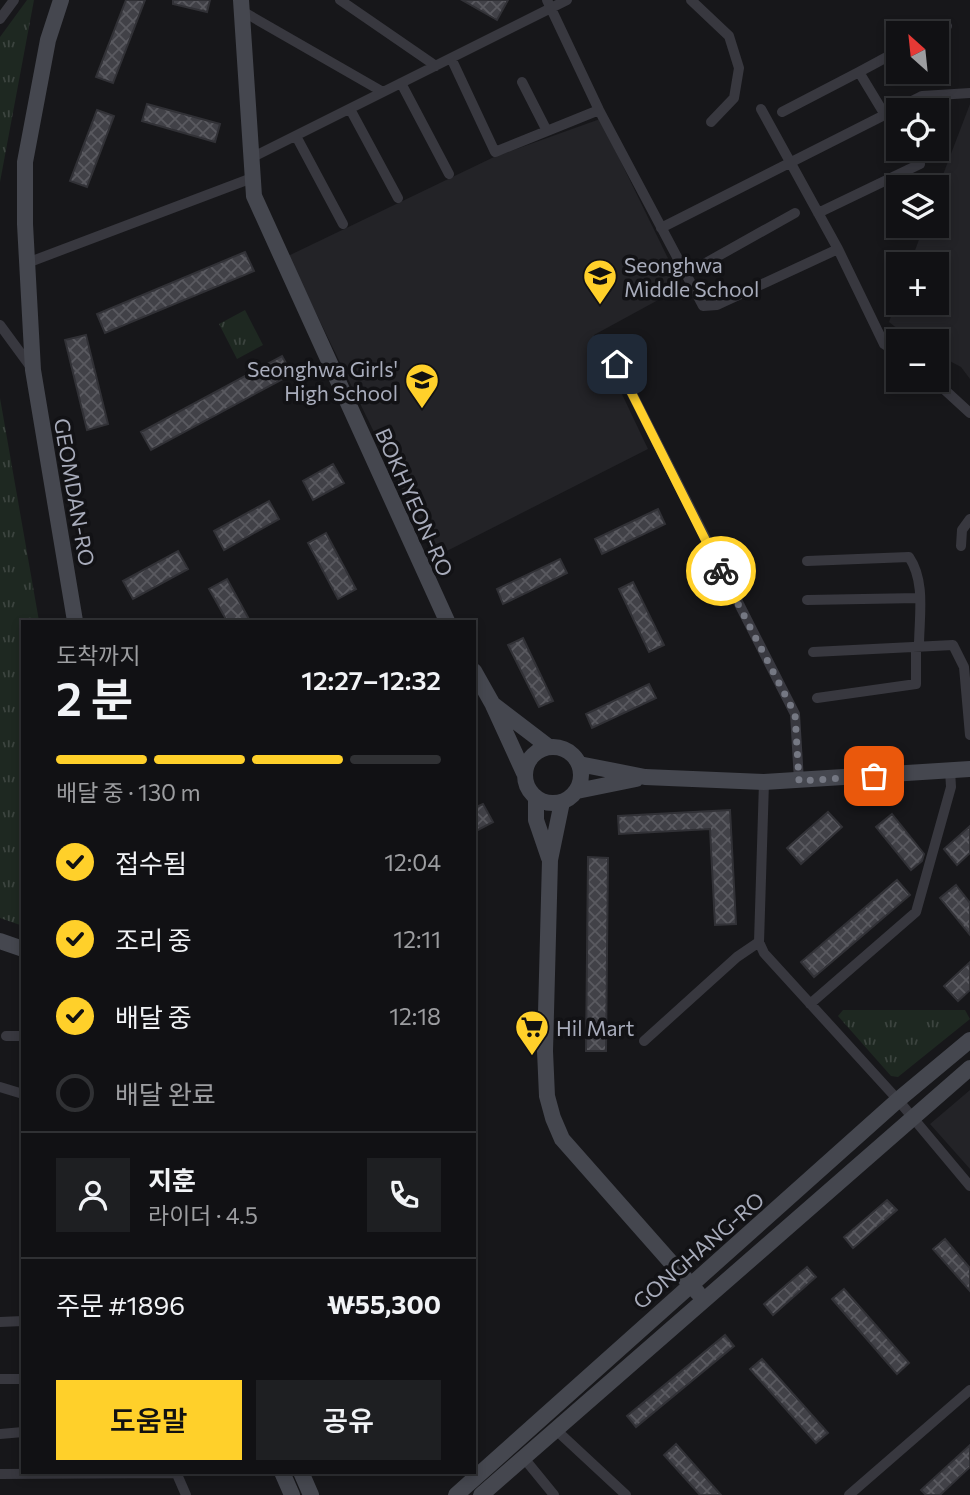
<!DOCTYPE html>
<html lang="ko">
<head>
<meta charset="utf-8">
<style>
  :root { --surface:#111114; --page:#1e1f22; --text:#f1f3f6; --muted:#9c9da0; --line:#303134; --accent:#ffd02a }
  body { margin:0; font-family:Commissioner,"Noto Sans KR",sans-serif; background:var(--page); color:var(--text); height:100vh; display:flex; flex-direction:column; font-size:26px; white-space:nowrap }
  * { box-sizing:border-box; margin:0 }
  p { font-size:23px; color:var(--muted) }
  .icon { flex:none; width:38px; height:38px; fill:none; stroke:currentColor; stroke-width:2; stroke-linecap:round; stroke-linejoin:round }
  .map { position:relative; flex:1; overflow:hidden }
  .drawer { position:absolute; left:21px; top:620px; width:455px; height:854px; display:flex; flex-direction:column; background:var(--surface); border-radius:0px; box-shadow:0 4px 10px #0003,0 0 0 2px var(--line) }
  .drawer>* { flex:none }
  .needle { width:46px; rotate:333deg }
  .buttons { position:absolute; left:886px; top:21px; display:grid; gap:14px }
  .buttons a { display:grid; place-items:center; width:63px; height:63px; border-radius:0px; background:var(--surface); box-shadow:0 4px 10px #0003,0 0 0 2px var(--line); font-size:35px }
  .pin { position:absolute; display:grid; place-items:center; width:60px; height:60px; color:#fff; margin:-30px; border-radius:14px; box-shadow:0 4px 10px #0006 }
  .courier { position:absolute; display:grid; place-items:center; width:70px; height:70px; margin:-35px; border:5px solid #ffd02a; border-radius:50%; background:#fff; color:#222; box-shadow:0 2px 9px #0007 }
  .summary em { font-style:normal; font-weight:600 }
  .summary div { display:flex; flex-direction:column-reverse }
  .summary { display:flex; align-items:center; justify-content:space-between; height:119px; padding:0 35px }
  h1 { font-size:46px; font-weight:600; line-height:52px }
  .bar { display:grid; grid-template-columns:repeat(4,1fr); gap:10px 7px; align-content:center; height:84px; padding:0 35px }
  .bar i { height:9px; border-radius:5px; background:var(--line) }
  .bar .selected { background:var(--accent) }
  .bar p { grid-column:span 4 }
  .line { display:flex; align-items:center; gap:18px; padding:0 35px; border-top:2px solid var(--line) }
  .line div { flex:1 }
  .round { display:grid; place-items:center; flex:none; width:74px; height:74px; border-radius:0px; background:var(--page) }
  ol { padding:0 35px; list-style:none }
  li { display:flex; align-items:center; gap:21px; height:77px }
  li p { margin-inline-start:auto }
  li .icon { padding:7px; border-radius:50%; background:var(--accent); color:#111; stroke-width:4 }
  li:last-child { color:var(--muted) }
  li i { width:38px; height:38px; border:4px solid var(--line); border-radius:50% }
  .cta { display:flex; gap:14px; margin-top:auto; padding:14px 35px }
  .cta a { flex:1; height:80px; border-radius:0px; background:var(--accent); color:#111; font-size:28px; font-weight:600; line-height:80px; text-align:center }
  .cta a+a { background:var(--page); color:var(--text) }
  .map>svg:first-child { display:block }
  .built { fill:#232327 }
  .grass { fill:url(#grass-tufts) }
  .building { fill:url(#building-cross-hatch); stroke:#313136; stroke-width:2 }
  .lines { fill:none; stroke-linecap:round; stroke-linejoin:round }
  .street { stroke:#38383f; stroke-width:10 }
  .secondary { stroke:#45474f; stroke-width:16 }
  .done { stroke:#757883; stroke-width:7; stroke-dasharray:0 12.6 }
  .route { stroke:#ffd02a; stroke-width:9 }
  .labels { text-anchor:middle; dominant-baseline:central; stroke-width:7; stroke-linejoin:round; paint-order:stroke }
  .poi-label { font-size:21px; fill:#a8acbb; stroke:#121215; text-anchor:start }
  .street-label { font-size:21px; fill:#a8acbb; stroke:#121215 }
</style>
</head>
<body>
<div class="map">
<svg width="970" height="1495" viewBox="0 0 970 1495">
  <defs>
    <pattern id="grass-tufts" width="24" height="20" patternUnits="userSpaceOnUse" patternTransform="scale(1.75)"><rect width="24" height="20" fill="#1e2821"/><path d="M3 7l-1-3M5 7V3M7 7l1-3M15 17l-1-3M17 17v-4M19 17l1-3" fill="none" stroke="#3c443f"/></pattern>
    <pattern id="building-cross-hatch" width="8" height="8" patternUnits="userSpaceOnUse" patternTransform="scale(1.75)"><rect width="8" height="8" fill="#414147"/><path d="M0 0l8 8M0 8l8-8" fill="none" stroke="#5a5a60"/></pattern>
  </defs>
  <rect width="100%" height="100%" fill="#17171a"/>
  <!-- built -->
  <path class="built" d="M 970,104 L 970,379 L 961,367 L 936,354 L 936,341 L 913,341 L 889,322 L 898,297 L 898,303 L 936,303 L 936,264 L 910,264 L 924,226 L 936,226 L 936,193 Z
    M 600,119 L 682,287 L 594,335 L 648,449 L 435,557 L 288,256 L 494,157 Z
    M 970,1090 L 970,1169 L 930,1124 Z"/>
  <!-- grass -->
  <path class="grass" d="M 27,0 L 34,0 L 0,182 L 0,37 Z
    M 245,310 L 263,345 L 237,359 L 219,324 Z
    M 0,398 L 39,621 L 23,621 L 23,926 L 0,918 Z
    M 843,1010 L 965,1010 L 970,1019 L 898,1077 L 891,1076 L 838,1016 Z"/>
  <!-- building -->
  <path class="building" d="M 126,0 L 145,0 L 113,83 L 96,77 Z
    M 173,0 L 210,0 L 207,12 L 173,4 Z
    M 462,0 L 508,0 L 497,20 Z
    M 147,104 L 220,124 L 215,142 L 142,121 Z
    M 97,110 L 114,116 L 87,187 L 70,181 Z
    M 245,252 L 254,271 L 105,333 L 97,314 Z
    M 86,335 L 108,424 L 87,430 L 65,340 Z
    M 282,356 L 292,374 L 151,450 L 141,432 Z
    M 333,464 L 344,483 L 313,500 L 303,481 Z
    M 269,501 L 279,519 L 224,550 L 214,531 Z
    M 658,509 L 665,524 L 602,554 L 595,539 Z
    M 326,533 L 356,589 L 338,599 L 308,543 Z
    M 178,551 L 188,569 L 133,599 L 123,581 Z
    M 560,559 L 567,573 L 503,604 L 497,589 Z
    M 227,579 L 250,621 L 227,621 L 209,589 Z
    M 633,582 L 664,645 L 649,652 L 619,589 Z
    M 523,638 L 553,701 L 539,707 L 508,645 Z
    M 649,684 L 656,698 L 592,728 L 586,714 Z
    M 483,804 L 493,822 L 474,832 L 474,808 Z
    M 730,810 L 736,924 L 715,925 L 710,829 L 619,834 L 618,816 Z
    M 828,812 L 842,827 L 801,864 L 787,848 Z
    M 892,814 L 924,854 L 922,861 L 911,870 L 876,827 Z
    M 970,826 L 970,853 L 957,865 L 944,849 Z
    M 588,857 L 608,858 L 606,1051 L 586,1051 Z
    M 897,880 L 910,895 L 814,977 L 801,962 Z
    M 956,885 L 970,903 L 970,935 L 940,898 Z
    M 970,962 L 970,990 L 958,1001 L 944,986 Z
    M 887,1200 L 897,1210 L 853,1248 L 844,1237 Z
    M 945,1239 L 970,1268 L 970,1291 L 933,1249 Z
    M 807,1267 L 816,1277 L 773,1315 L 764,1304 Z
    M 844,1289 L 909,1363 L 897,1374 L 832,1299 Z
    M 725,1335 L 734,1346 L 636,1427 L 627,1416 Z
    M 762,1359 L 828,1433 L 816,1443 L 750,1369 Z
    M 676,1444 L 721,1495 L 700,1495 L 664,1455 Z
    M 970,1445 L 970,1467 L 940,1495 L 926,1495 L 921,1490 Z"/>
  <g class="lines">
    <!-- street -->
    <path class="street" d="M 340,0 L 436,66
      M 547,0 L 599,110 L 703,306 L 717,305 L 838,249 L 884,344 L 898,353
      M 691,0 L 729,36 L 739,68 L 734,98 L 711,122
      M 242,11 L 383,92
      M 0,19 L 14,0
      M 932,33 L 947,26
      M 451,58 L 495,152 L 599,110
      M 859,72 L 898,51
      M 522,82 L 547,131
      M 401,83 L 449,174
      M 350,109 L 398,198
      M 761,109 L 838,249
      M 782,112 L 859,72 L 885,115
      M 296,136 L 343,224
      M 251,158 L 567,0
      M 818,213 L 920,164
      M 661,228 L 922,96 L 970,93
      M 27,263 L 252,178
      M 686,274 L 795,213
      M 0,325 L 33,370
      M 617,364 L 795,714 L 799,781
      M 934,380 L 970,413
      M 961,546 L 962,530 L 970,519
      M 807,561 L 909,557 C 926,582 919,617 919,647
      M 807,600 L 919,598
      M 813,652 L 953,645 L 964,667 L 970,735
      M 817,698 L 916,684 L 916,647
      M 764,782 L 759,942 L 764,953 L 898,1100 L 970,1186
      M 810,1004 L 916,912 L 951,787 L 950,770
      M 6,1036 L 23,1036
      M 644,1041 L 737,957 L 759,942
      M 0,1087 L 23,1094
      M 0,1322 L 23,1321
      M 0,1379 L 23,1379
      M 555,1429 L 626,1495
      M 0,1434 L 23,1432
      M 523,1457 L 554,1495
      M 176,1472 L 186,1495
      M 0,1474 L 177,1473
      M 849,1495 L 970,1390"/>
    <!-- secondary -->
    <path class="secondary" d="M 61,0 L 48,40 L 25,162 L 25,224 L 33,370 L 75,621
      M 241,0 L 254,196 L 447,621
      M 474,671 L 492,703 L 524,773
      M 494,705 L 549,747
      M525 775a28 28 0 1 1 56 0a28 28 0 1 1-56 0Z
      M 579,764 L 645,777 L 764,782 L 970,769
      M 577,791 L 636,779
      M 536,798 L 536,820 L 549,858
      M 562,802 L 550,860 L 545,1051 L 547,1096 L 553,1118 L 562,1139 L 698,1293
      M 0,941 L 23,949
      M 282,1472 L 292,1495
      M 301,1472 L 311,1495
      M 456,1495 L 898,1100 L 970,1040
      M 481,1495 L 970,1068"/>
  </g>
  <g class="lines">
    <!-- done -->
    <path class="done" d="M 721,571 L 795,714 L 799,781 L 874,776"/>
    <!-- route -->
    <path class="route" d="M 617,364 L 721,571"/>
  </g>
  <!-- icons -->
  <defs>
    <g id="school-pin" transform="scale(1.75)"><path d="M0 17L-7.5 6A9.5 9.5 0 1 1 7.5 6Z" fill="#ffd02a" stroke="#121215"/><path d="M0-5L7-2L0 1L-7-2ZM-4 1L0 2.5L4 1V4Q0 6-4 4Z" fill="#111"/></g>
    <g id="supermarket-pin" transform="scale(1.75)"><path d="M0 17L-7.5 6A9.5 9.5 0 1 1 7.5 6Z" fill="#ffd02a" stroke="#121215"/><path d="M-6-5.5h2.5l.6 2H6L4.5 2H-2.5L-4.4-4H-6ZM-1.5 3.2a1.3 1.3 0 1 0 .1 0ZM3 3.2a1.3 1.3 0 1 0 .1 0Z" fill="#111"/></g>
  </defs>
  <g fill-rule="evenodd">
    <use href="#school-pin" x="600" y="276"/>
    <use href="#school-pin" x="422" y="380"/>
    <use href="#supermarket-pin" x="532" y="1027"/>
  </g>
  <g class="labels">
    <!-- poi labels -->
    <g class="poi-label">
      <text x="624" y="264">Seonghwa<tspan x="624" dy="24">Middle School</tspan></text>
      <text x="398" y="368" text-anchor="end">Seonghwa Girls'<tspan x="398" dy="24">High School</tspan></text>
      <text x="556" y="1027">Hil Mart</text>
    </g>
    <!-- street labels -->
    <g class="street-label">
      <text transform="translate(75 492) rotate(80)">GEOMDAN-RO</text>
      <text transform="translate(415 502) rotate(66)">BOKHYEON-RO</text>
      <text transform="translate(698 1250) rotate(-41)">GONGHANG-RO</text>
    </g>
  </g>
</svg>
<div class="buttons">
<a><svg class="needle" viewBox="-14 -14 28 28"><path d="M0-13l5 13h-10z" fill="#e53935"/><path d="M0 13l5-13h-10z" fill="#9c9da0"/></svg></a>
<a><svg class="icon" aria-label="locate" viewBox="0 0 24 24"><circle cx="12" cy="12" r="6"/><path d="M12 2v4M12 18v4M2 12h4M18 12h4"/></svg></a>
<a><svg class="icon" aria-label="layers" viewBox="0 0 24 24"><path d="M12 4l9 5-9 5-9-5zM3 14l9 5 9-5"/></svg></a>
<a>+</a>
<a>−</a>
</div>
<div class="pin" style="left:874px;top:776px;background:#ea580c"><svg class="icon" aria-label="bag" viewBox="0 0 24 24"><path d="M5 8h14l-1 12H6zM9 8a3 3 0 0 1 6 0"/></svg></div>
<div class="pin" style="left:617px;top:364px;background:#1f2937"><svg class="icon" aria-label="home" viewBox="0 0 24 24"><path d="M3 11l9-7 9 7M6 9v11h12V9"/></svg></div>
<div class="courier" style="left:721px;top:571px"><svg class="icon" aria-label="bike" viewBox="0 0 24 24"><circle cx="6" cy="16" r="4"/><circle cx="18" cy="16" r="4"/><path d="M6 16l4-8h5l3 8M10 8l3 8H6M13 5h3"/></svg></div>
<section class="drawer">
<div class="summary"><div><h1>2 분</h1><p>도착까지</p></div><em>12:27–12:32</em></div>
<div class="bar"><i class="selected"></i><i class="selected"></i><i class="selected"></i><i></i><p>배달 중 · 130 m</p></div>
<ol>
<li><svg class="icon" aria-label="check" viewBox="0 0 24 24"><path d="M5 12l5 5 9-10"/></svg>접수됨<p>12:04</p></li>
<li><svg class="icon" aria-label="check" viewBox="0 0 24 24"><path d="M5 12l5 5 9-10"/></svg>조리 중<p>12:11</p></li>
<li><svg class="icon" aria-label="check" viewBox="0 0 24 24"><path d="M5 12l5 5 9-10"/></svg>배달 중<p>12:18</p></li>
<li><i></i>배달 완료</li>
</ol>
<div class="line" style="height:126px"><a class="round"><svg class="icon" aria-label="person" viewBox="0 0 24 24"><circle cx="12" cy="8" r="4"/><path d="M4 21q1-7 8-7t8 7"/></svg></a><div><b>지훈</b><p>라이더 · 4.5</p></div><a class="round"><svg class="icon" aria-label="phone" viewBox="0 0 24 24"><path d="M5 4h4l2 5-3 2q2 4 5 5l2-3 5 2v4C11 20 4 13 5 4z"/></svg></a></div>
<div class="line" style="height:91px"><div>주문 #1896</div><b>₩55,300</b></div>
<div class="cta"><a>도움말</a><a>공유</a></div>
</section>
</div>
</body>
</html>
